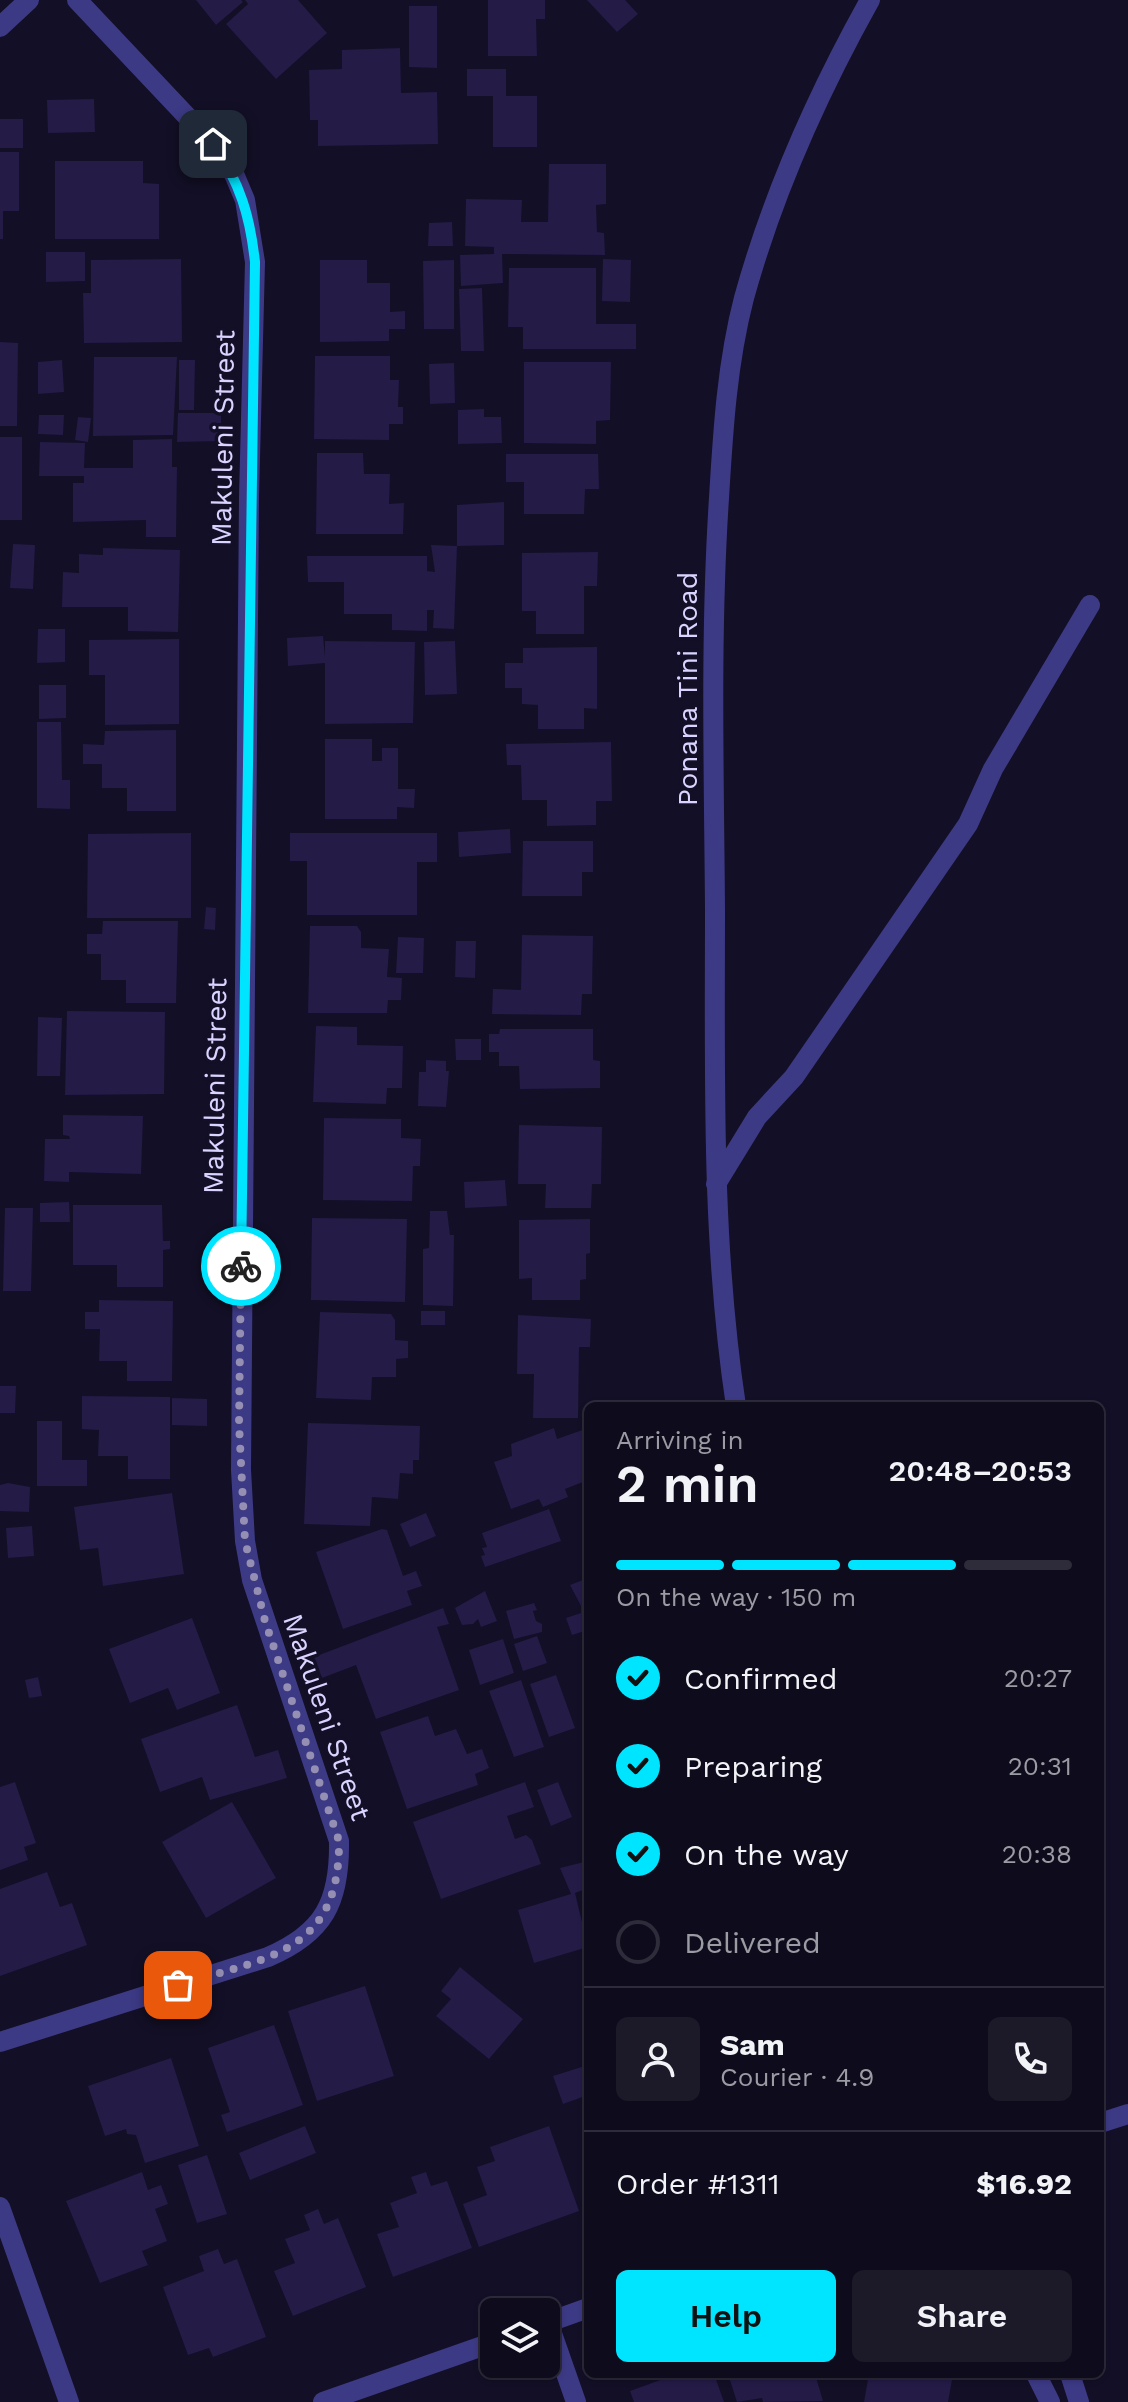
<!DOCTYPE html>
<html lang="en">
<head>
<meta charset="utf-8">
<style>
  :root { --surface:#0e0b1c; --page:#1c1929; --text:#f1f3f6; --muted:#9b9ba3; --line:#2e2b3b; --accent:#00e5ff }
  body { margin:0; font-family:"Work Sans",sans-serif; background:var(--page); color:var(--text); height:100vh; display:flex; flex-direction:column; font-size:30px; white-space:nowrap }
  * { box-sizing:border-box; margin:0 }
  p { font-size:26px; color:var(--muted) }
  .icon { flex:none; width:44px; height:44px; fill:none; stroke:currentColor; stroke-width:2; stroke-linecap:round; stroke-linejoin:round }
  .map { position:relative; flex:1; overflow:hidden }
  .drawer { position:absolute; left:584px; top:1402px; width:520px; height:976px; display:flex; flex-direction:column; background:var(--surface); border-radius:12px; box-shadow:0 2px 6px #0004,0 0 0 2px var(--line) }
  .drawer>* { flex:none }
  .tools { position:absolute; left:480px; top:2298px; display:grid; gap:16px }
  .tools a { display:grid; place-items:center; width:80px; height:80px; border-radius:12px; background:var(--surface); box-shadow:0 2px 6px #0004,0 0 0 2px var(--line); font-size:40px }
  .pin { position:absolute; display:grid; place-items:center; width:68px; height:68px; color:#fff; margin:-34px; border-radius:16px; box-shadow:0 4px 12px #0006 }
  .courier { position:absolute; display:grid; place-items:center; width:80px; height:80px; margin:-40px; border:6px solid #00e5ff; border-radius:50%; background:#fff; color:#222; box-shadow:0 2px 10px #0007 }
  .overview em { font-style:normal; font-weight:600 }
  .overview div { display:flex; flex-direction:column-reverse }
  .overview { display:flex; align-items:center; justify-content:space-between; height:136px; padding:0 32px }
  h1 { font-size:52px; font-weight:600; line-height:60px }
  .bar { display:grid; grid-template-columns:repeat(4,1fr); gap:12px 8px; align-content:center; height:96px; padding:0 32px }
  .bar i { height:10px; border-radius:6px; background:var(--line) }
  .bar .active { background:var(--accent) }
  .bar p { grid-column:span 4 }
  .line { display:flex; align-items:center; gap:20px; padding:0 32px; border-top:2px solid var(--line) }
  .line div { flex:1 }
  .round { display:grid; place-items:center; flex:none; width:84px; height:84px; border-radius:12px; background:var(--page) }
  ol { padding:0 32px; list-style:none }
  li { display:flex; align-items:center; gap:24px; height:88px }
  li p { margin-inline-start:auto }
  li .icon { padding:8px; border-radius:50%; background:var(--accent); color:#111; stroke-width:4 }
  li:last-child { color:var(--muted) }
  li i { width:44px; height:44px; border:4px solid var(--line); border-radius:50% }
  .action { display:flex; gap:16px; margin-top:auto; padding:16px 32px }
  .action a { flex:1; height:92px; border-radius:12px; background:var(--accent); color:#111; font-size:32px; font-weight:600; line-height:92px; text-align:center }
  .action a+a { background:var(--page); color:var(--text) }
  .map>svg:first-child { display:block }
  .building { fill:#241b47 }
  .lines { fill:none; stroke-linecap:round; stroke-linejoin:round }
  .minor { stroke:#3d3a85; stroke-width:20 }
  .done { stroke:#948fb3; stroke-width:8; stroke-dasharray:0 14.4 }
  .route { stroke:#00e5ff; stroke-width:10 }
  .labels { text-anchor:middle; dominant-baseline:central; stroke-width:7; stroke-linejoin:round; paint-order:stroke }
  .street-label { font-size:28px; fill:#d9d4ff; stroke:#130f26 }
</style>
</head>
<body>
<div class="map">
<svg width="1128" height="2402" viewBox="0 0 1128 2402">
  <rect width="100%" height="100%" fill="#130f26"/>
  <!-- building -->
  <path class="building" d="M 196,0 L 241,0 L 243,2 L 216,25 Z
    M 245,0 L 298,0 L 327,33 L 276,79 L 226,24 L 248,4 Z
    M 488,0 L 545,0 L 545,19 L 536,19 L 537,56 L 488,56 Z
    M 587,0 L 625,0 L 638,14 L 617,32 Z
    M 409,6 L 437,6 L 437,68 L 409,67 Z
    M 400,48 L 401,93 L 437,92 L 438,144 L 318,146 L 318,120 L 310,120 L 309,70 L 342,69 L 342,50 Z
    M 467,69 L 506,69 L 506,96 L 537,96 L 537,147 L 493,147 L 493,96 L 467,96 Z
    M 94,99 L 95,132 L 48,133 L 47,100 Z
    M 0,119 L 23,119 L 23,148 L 0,148 Z
    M 0,152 L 19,152 L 19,211 L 3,211 L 3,239 L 0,239 Z
    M 55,161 L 143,161 L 143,183 L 159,184 L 159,239 L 55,239 Z
    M 549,164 L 606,164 L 606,204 L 596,205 L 597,232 L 604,233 L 605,255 L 502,254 L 503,283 L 461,286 L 460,255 L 494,254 L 494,247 L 465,246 L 466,199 L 522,200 L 521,222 L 548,222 Z
    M 452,222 L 453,246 L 428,246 L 429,223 Z
    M 46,252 L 85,252 L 85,281 L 46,282 Z
    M 181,259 L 182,342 L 84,343 L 83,293 L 91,293 L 91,260 Z
    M 603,259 L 631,260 L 630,302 L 602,301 Z
    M 320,260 L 367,260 L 367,283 L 390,283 L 390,312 L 405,311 L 405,329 L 389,329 L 389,341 L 320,342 Z
    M 454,260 L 454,329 L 424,329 L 423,261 Z
    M 509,268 L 596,268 L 596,324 L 636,324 L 636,349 L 523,349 L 523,327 L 508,327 Z
    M 482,288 L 484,351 L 461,351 L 459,289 Z
    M 0,342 L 18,343 L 17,426 L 0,426 Z
    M 315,356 L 390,356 L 390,380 L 399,380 L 398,407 L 403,407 L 403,424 L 389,424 L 389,440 L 314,439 Z
    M 94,357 L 177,357 L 173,435 L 93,436 Z
    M 62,360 L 64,392 L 38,394 L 38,362 Z
    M 179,360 L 195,360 L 194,410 L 179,410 Z
    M 524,362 L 611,362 L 610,420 L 596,421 L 596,444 L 524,443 Z
    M 454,363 L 455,403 L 430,404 L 429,364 Z
    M 484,409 L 484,417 L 501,417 L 502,443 L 458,444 L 458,410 Z
    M 178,413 L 221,413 L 221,441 L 177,442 Z
    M 39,415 L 64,415 L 63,435 L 38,434 Z
    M 78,417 L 91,418 L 88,442 L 75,440 Z
    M 0,437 L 22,437 L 22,520 L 0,520 Z
    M 172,439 L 172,467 L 177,467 L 176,537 L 146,537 L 146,520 L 73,522 L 73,483 L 84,483 L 84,476 L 39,476 L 40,442 L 85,443 L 84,468 L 133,468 L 133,440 Z
    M 317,453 L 363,453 L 364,474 L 390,474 L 389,504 L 404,503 L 403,534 L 316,534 Z
    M 506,454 L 598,454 L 599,489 L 585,489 L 584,514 L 524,514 L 524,482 L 506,482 Z
    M 504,502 L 504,545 L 457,546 L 457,505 Z
    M 13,544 L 35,545 L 33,589 L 10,588 Z
    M 431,545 L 457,546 L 454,629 L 433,628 L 434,610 L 427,610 L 427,631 L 392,630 L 392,614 L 344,614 L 344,582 L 308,582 L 307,556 L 427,556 L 427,571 L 435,572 Z
    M 103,548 L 180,550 L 178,632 L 128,631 L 128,607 L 62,607 L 63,572 L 79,573 L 79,554 L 103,555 Z
    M 598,552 L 597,586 L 584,586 L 584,634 L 536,634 L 536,611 L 522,611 L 522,553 Z
    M 38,629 L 65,629 L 65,662 L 37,663 Z
    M 323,636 L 325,657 L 325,641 L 415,642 L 413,723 L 325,724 L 325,663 L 288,666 L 287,638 Z
    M 179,639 L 179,724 L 105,725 L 105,675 L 89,675 L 89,640 Z
    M 455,641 L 457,694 L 425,695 L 424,642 Z
    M 597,647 L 597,709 L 584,708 L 584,729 L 538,729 L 538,705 L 522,704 L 522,688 L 505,688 L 505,663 L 523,663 L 523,648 Z
    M 39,685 L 66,685 L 66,718 L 39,719 Z
    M 37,722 L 61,722 L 62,780 L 70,780 L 70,809 L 37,808 Z
    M 176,730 L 176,811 L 127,811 L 127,788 L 102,788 L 102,764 L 83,764 L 83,744 L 104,745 L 105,731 Z
    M 325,739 L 372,739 L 372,761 L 382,761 L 382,748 L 398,748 L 398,789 L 415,789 L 414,808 L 397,807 L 397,819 L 325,819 Z
    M 611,742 L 612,801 L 596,801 L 596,825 L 547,826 L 547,800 L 522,800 L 521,765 L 507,765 L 506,744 Z
    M 510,829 L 511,853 L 459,857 L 458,832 Z
    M 191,833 L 191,918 L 87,918 L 88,834 Z
    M 290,833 L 437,833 L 437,862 L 417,862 L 417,915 L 307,915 L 307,861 L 290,861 Z
    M 523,841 L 593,841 L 593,872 L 582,872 L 582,896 L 522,896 Z
    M 206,907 L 216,908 L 215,930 L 204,929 Z
    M 103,921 L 178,921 L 176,1003 L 126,1003 L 126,980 L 101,980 L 101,954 L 87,954 L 87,934 L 102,934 Z
    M 310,926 L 357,926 L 361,932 L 361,948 L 389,949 L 387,977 L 402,978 L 401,1000 L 388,1000 L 387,1013 L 308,1013 Z
    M 522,935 L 593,936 L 592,994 L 582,994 L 581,1015 L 492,1014 L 493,989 L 521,990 Z
    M 398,937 L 424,938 L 423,973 L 396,973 Z
    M 456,941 L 476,941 L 475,978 L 455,977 Z
    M 67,1011 L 165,1012 L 164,1094 L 65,1095 Z
    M 38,1017 L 62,1018 L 60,1076 L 37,1076 Z
    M 316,1026 L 357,1027 L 357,1045 L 403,1046 L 402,1088 L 387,1088 L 386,1104 L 313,1102 Z
    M 500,1029 L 593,1029 L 593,1060 L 600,1061 L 600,1088 L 520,1089 L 519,1066 L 499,1066 L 499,1052 L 489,1052 L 489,1034 L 499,1034 Z
    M 455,1039 L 481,1039 L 481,1060 L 456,1060 Z
    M 426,1060 L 446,1061 L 446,1071 L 449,1071 L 446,1107 L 418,1106 L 419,1072 L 426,1072 Z
    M 63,1115 L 143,1116 L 141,1174 L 69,1172 L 69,1182 L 44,1181 L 45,1139 L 70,1139 L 69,1136 L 63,1135 Z
    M 324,1118 L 401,1119 L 401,1138 L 421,1139 L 420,1166 L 413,1166 L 412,1201 L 323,1200 Z
    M 519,1125 L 602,1127 L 601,1184 L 592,1184 L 591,1208 L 545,1208 L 546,1184 L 518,1184 Z
    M 505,1180 L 507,1206 L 465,1208 L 464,1182 Z
    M 69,1202 L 70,1222 L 40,1222 L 40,1203 Z
    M 73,1205 L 162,1205 L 163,1241 L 170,1241 L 170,1249 L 163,1250 L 163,1287 L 117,1287 L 117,1265 L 73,1265 Z
    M 5,1208 L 33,1208 L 31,1291 L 3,1291 Z
    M 430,1211 L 447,1211 L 450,1235 L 454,1235 L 453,1306 L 423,1305 L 423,1249 L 429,1248 Z
    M 312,1218 L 407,1219 L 405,1302 L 311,1300 Z
    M 590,1219 L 590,1253 L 586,1254 L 586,1279 L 580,1280 L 580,1300 L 532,1300 L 532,1278 L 519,1279 L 519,1220 Z
    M 99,1300 L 173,1301 L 172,1381 L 127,1381 L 127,1361 L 99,1361 L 100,1329 L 85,1329 L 85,1312 L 99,1312 Z
    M 421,1311 L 445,1311 L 445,1325 L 421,1325 Z
    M 320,1312 L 391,1314 L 395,1320 L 395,1340 L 408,1341 L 408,1358 L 396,1359 L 396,1377 L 372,1377 L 371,1400 L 316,1398 Z
    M 518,1315 L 591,1319 L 590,1347 L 579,1347 L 578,1418 L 533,1418 L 534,1374 L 517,1374 Z
    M 0,1386 L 16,1386 L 15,1413 L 0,1413 Z
    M 82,1396 L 170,1397 L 170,1479 L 128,1479 L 128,1456 L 98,1456 L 99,1430 L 82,1429 Z
    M 172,1398 L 207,1399 L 207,1426 L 172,1425 Z
    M 37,1421 L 62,1421 L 62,1460 L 87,1460 L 87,1486 L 37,1486 Z
    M 308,1423 L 420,1426 L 419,1460 L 413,1460 L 413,1474 L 400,1473 L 398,1499 L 372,1497 L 370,1526 L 304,1524 Z
    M 554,1428 L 557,1439 L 588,1428 L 588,1480 L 565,1489 L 568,1497 L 543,1507 L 539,1499 L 511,1509 L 494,1462 L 512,1456 L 511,1444 Z
    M 8,1483 L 30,1487 L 29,1512 L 0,1511 L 0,1485 Z
    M 172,1493 L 184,1574 L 103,1586 L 98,1548 L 80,1550 L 74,1507 Z
    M 549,1509 L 561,1541 L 485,1567 L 481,1556 L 485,1555 L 482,1548 L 487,1547 L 482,1533 Z
    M 426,1513 L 436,1536 L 410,1547 L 400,1524 Z
    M 32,1526 L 34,1556 L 8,1558 L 6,1528 Z
    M 382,1529 L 387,1530 L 403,1576 L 416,1571 L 422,1586 L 407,1591 L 412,1605 L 343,1629 L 316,1552 Z
    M 588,1578 L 588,1630 L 572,1635 L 566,1618 L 581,1613 L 581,1606 L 570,1585 Z
    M 485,1591 L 497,1621 L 481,1627 L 478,1619 L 473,1624 L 462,1625 L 455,1608 Z
    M 534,1603 L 537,1610 L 533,1611 L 536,1621 L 542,1624 L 542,1632 L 514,1639 L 506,1611 Z
    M 443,1608 L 449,1624 L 437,1627 L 459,1690 L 376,1719 L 356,1665 L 322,1678 L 314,1657 Z
    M 192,1618 L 220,1693 L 177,1710 L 168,1688 L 130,1703 L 109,1649 Z
    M 537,1636 L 547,1663 L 523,1671 L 514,1644 Z
    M 503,1639 L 514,1673 L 480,1685 L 469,1650 Z
    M 556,1675 L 575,1728 L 549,1737 L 530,1684 Z
    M 38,1677 L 42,1696 L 29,1698 L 25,1680 Z
    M 521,1680 L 544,1747 L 514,1757 L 489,1691 Z
    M 237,1705 L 255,1757 L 278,1750 L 287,1778 L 210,1800 L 202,1777 L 160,1792 L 141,1739 Z
    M 428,1716 L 435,1736 L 456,1729 L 467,1754 L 482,1749 L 489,1768 L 475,1774 L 478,1785 L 407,1809 L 380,1732 Z
    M 15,1782 L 36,1843 L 24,1847 L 28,1860 L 0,1870 L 0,1787 Z
    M 525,1782 L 534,1807 L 507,1816 L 515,1839 L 526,1835 L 532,1840 L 541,1864 L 441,1899 L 413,1822 Z
    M 558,1782 L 572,1817 L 551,1826 L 537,1790 Z
    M 232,1802 L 276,1878 L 206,1918 L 162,1842 Z
    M 588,1861 L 588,1888 L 575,1893 L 588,1947 L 534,1963 L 518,1910 L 571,1894 L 560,1868 Z
    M 47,1872 L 60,1907 L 72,1903 L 87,1945 L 0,1976 L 0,1889 Z
    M 460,1967 L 523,2019 L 489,2059 L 436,2016 L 451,1999 L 441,1991 Z
    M 365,1986 L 394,2076 L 317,2101 L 288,2011 Z
    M 274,2025 L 303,2105 L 227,2132 L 221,2115 L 230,2112 L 208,2048 Z
    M 171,2058 L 199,2146 L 145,2163 L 136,2135 L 127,2134 L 126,2129 L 105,2136 L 88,2086 Z
    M 588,2065 L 588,2095 L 563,2104 L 553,2076 Z
    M 305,2126 L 316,2153 L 250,2180 L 239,2153 Z
    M 549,2126 L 579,2211 L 479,2247 L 463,2204 L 487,2195 L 477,2167 L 495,2161 L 490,2147 Z
    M 207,2155 L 227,2214 L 197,2223 L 178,2165 Z
    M 142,2172 L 148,2190 L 161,2185 L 168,2204 L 155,2209 L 167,2241 L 142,2251 L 148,2265 L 100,2283 L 66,2201 Z
    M 426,2172 L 431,2186 L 447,2181 L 472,2248 L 393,2277 L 377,2234 L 399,2227 L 390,2203 L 417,2193 L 411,2177 Z
    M 318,2209 L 324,2224 L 338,2218 L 366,2287 L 293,2316 L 274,2271 L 295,2263 L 285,2239 L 310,2230 L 304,2215 Z
    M 218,2249 L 224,2264 L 237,2259 L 266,2337 L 213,2357 L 209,2348 L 188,2355 L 163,2287 L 204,2271 L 199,2256 Z
    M 677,2374 L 714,2374 L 724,2402 L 634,2402 L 630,2391 Z
    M 728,2374 L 815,2374 L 823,2401 L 763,2402 L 762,2398 L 737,2402 Z
    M 869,2374 L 953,2374 L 948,2402 L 864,2402 Z"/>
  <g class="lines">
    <!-- minor -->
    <path class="minor" d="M 0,27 L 29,0
      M 716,1184 L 757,1117 L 794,1077 L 968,824 L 993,769 L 1090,605
      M 736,1406 C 711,1241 715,1075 715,909 C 714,772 710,635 719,498 C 723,431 727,363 744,298 C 773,193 817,95 870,0
      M 0,2042 L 268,1957 C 324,1933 340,1902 339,1841 L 252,1580 L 245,1541 L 241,1470 L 249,497 L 255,262 L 245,200 L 234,174 L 213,144 L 77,0
      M 1100,2123 L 1128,2114
      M 0,2207 L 69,2402
      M 548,2322 L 576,2402
      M 546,2323 L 588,2308
      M 1036,2374 L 1050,2402
      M 1070,2374 L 1079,2402
      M 323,2402 L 494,2342"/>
  </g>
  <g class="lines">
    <!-- done -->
    <path class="done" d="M 178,1985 C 267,1958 340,1953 339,1841 L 265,1621 L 245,1541 L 239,1424 L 241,1266"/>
    <!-- route -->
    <path class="route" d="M 213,144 C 240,182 250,216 255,262 L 241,1266"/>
  </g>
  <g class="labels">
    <!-- street labels -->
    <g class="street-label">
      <text transform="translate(223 438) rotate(-89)">Makuleni Street</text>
      <text transform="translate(687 689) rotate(-90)">Ponana Tini Road</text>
      <text transform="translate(215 1086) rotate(-89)">Makuleni Street</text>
      <text transform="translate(327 1717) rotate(71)">Makuleni Street</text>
    </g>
  </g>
</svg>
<div class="tools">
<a><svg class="icon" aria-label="layers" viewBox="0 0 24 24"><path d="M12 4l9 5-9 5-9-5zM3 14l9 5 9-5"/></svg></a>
</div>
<div class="pin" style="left:178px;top:1985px;background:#ea580c"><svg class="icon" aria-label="bag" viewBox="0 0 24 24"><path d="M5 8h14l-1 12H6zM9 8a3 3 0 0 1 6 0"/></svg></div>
<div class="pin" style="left:213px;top:144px;background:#1f2937"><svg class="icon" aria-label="home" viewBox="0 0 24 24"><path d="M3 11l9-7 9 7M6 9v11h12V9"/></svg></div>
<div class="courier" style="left:241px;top:1266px"><svg class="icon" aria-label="bike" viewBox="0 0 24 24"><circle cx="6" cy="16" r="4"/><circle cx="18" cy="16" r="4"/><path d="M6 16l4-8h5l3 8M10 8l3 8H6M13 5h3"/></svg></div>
<section class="drawer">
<div class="overview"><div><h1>2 min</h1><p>Arriving in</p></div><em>20:48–20:53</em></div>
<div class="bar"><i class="active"></i><i class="active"></i><i class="active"></i><i></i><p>On the way · 150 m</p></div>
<ol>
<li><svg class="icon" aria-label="check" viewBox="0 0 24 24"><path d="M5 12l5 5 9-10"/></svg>Confirmed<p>20:27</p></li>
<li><svg class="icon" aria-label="check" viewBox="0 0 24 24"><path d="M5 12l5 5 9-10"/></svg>Preparing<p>20:31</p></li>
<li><svg class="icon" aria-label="check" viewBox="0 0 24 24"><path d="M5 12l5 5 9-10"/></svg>On the way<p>20:38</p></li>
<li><i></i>Delivered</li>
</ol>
<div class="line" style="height:144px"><a class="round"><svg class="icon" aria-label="person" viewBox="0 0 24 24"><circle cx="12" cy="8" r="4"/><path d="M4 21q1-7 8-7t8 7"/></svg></a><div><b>Sam</b><p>Courier · 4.9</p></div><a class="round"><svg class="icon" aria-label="phone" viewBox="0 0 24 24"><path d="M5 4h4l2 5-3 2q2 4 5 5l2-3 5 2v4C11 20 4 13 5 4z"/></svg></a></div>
<div class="line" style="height:104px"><div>Order #1311</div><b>$16.92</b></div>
<div class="action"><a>Help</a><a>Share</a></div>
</section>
</div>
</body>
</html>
